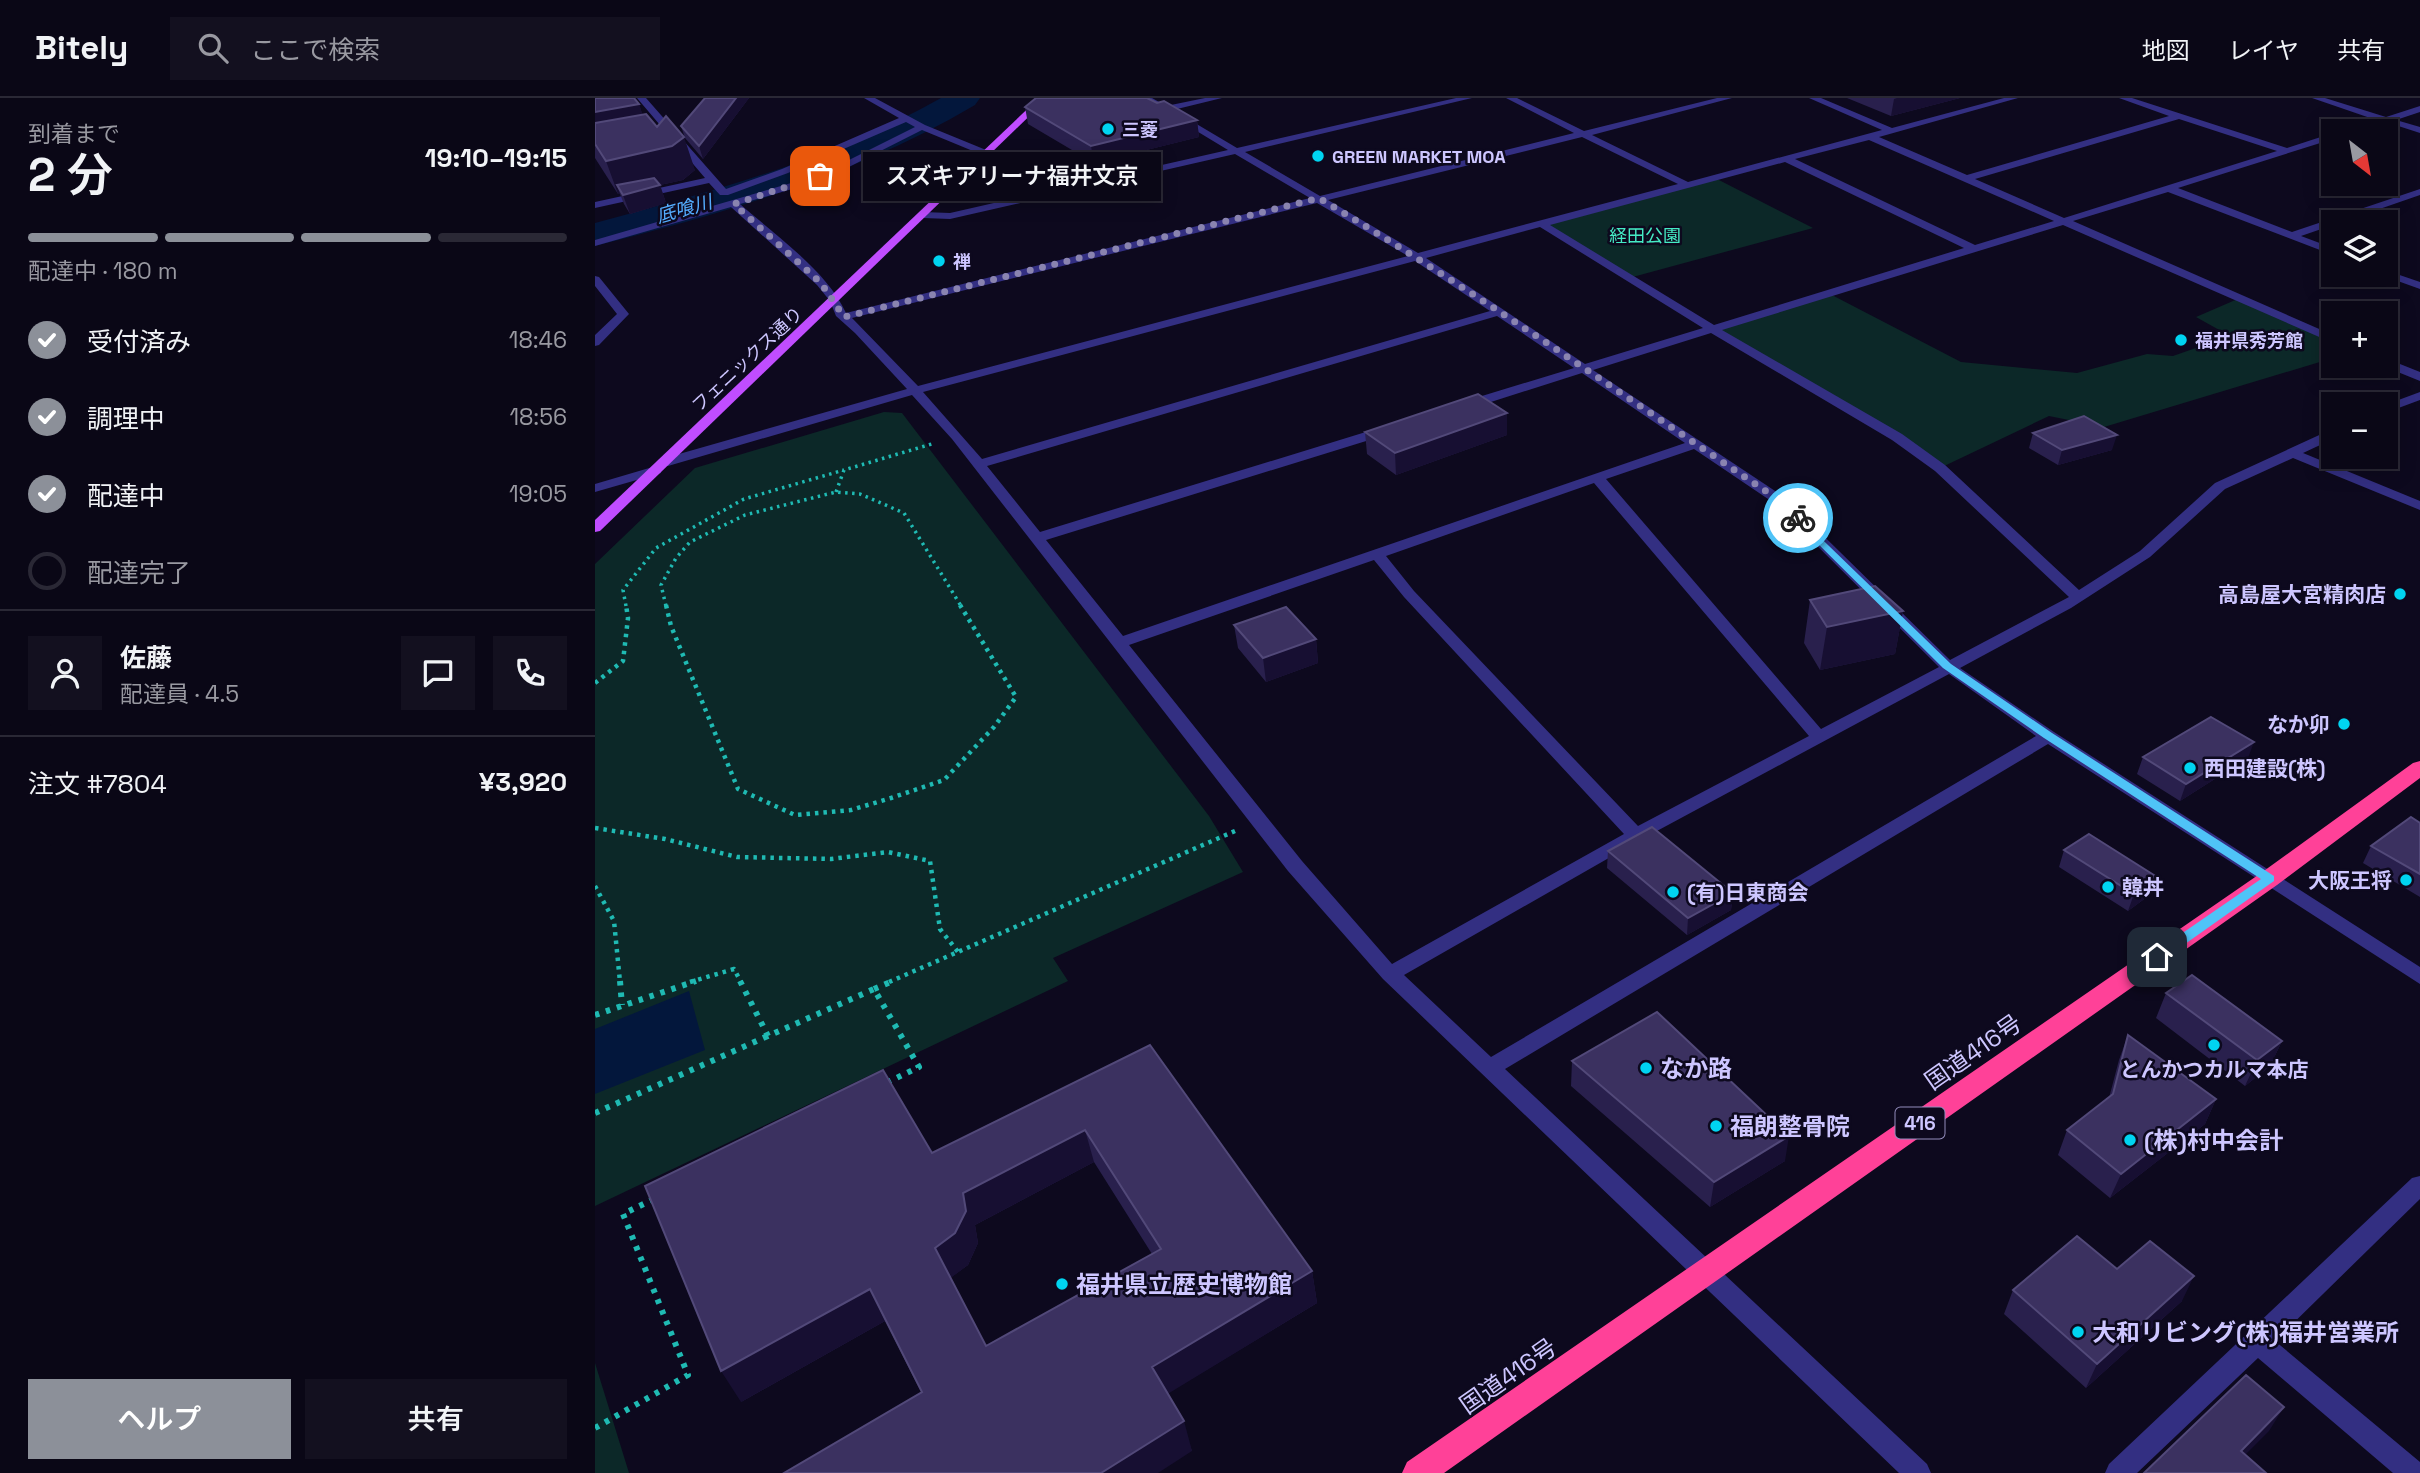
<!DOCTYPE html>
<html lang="ja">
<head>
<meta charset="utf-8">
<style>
  :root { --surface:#0a0716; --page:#13101f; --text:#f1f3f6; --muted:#9999a1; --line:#2a2835; --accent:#8c9099 }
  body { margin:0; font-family:"Space Grotesk","Noto Sans JP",sans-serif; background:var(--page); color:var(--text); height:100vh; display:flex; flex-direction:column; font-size:26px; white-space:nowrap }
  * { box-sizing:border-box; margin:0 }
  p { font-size:23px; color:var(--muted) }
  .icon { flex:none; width:38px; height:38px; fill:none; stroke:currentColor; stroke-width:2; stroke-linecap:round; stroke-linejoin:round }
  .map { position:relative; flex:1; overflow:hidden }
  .sheet { display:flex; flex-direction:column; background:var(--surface); width:595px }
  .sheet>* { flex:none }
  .needle { width:46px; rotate:149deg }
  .fabs { position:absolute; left:1726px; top:21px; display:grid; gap:14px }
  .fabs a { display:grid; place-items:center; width:77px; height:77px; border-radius:0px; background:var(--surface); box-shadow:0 4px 18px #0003,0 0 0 2px var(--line); font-size:35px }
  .pin { position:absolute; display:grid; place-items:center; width:60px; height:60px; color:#fff; margin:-30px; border-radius:14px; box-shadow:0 4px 10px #0006 }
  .courier { position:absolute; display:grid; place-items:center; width:70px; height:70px; margin:-35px; border:5px solid #4fc3f7; border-radius:50%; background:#fff; color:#222; box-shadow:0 2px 9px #0007 }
  .bubble { position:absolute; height:49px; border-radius:0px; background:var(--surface); box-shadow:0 4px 18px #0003,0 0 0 2px var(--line); font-size:23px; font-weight:600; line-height:49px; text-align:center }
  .head em { font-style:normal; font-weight:600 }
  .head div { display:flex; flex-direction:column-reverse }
  .head { display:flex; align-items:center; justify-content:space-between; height:119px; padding:0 28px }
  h1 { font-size:46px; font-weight:600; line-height:52px }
  .bar { display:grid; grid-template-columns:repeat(4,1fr); gap:10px 7px; align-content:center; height:84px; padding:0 28px }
  .bar i { height:9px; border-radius:5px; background:var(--line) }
  .bar .current { background:var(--accent) }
  .bar p { grid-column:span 4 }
  .line { display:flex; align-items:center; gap:18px; padding:0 28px; border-top:2px solid var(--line) }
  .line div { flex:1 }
  .round { display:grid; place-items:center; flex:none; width:74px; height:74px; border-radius:0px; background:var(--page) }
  ol { padding:0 28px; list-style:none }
  li { display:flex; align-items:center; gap:21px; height:77px }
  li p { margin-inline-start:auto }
  li .icon { padding:7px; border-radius:50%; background:var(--accent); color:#fff; stroke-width:4 }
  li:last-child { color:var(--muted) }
  li i { width:38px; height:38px; border:4px solid var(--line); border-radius:50% }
  .button { display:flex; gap:14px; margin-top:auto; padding:14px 28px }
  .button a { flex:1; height:80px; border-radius:0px; background:var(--accent); color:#fff; font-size:28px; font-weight:600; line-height:80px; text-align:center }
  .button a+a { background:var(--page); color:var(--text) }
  header { display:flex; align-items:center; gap:42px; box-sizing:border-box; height:98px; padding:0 35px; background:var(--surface); border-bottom:2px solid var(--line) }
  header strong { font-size:33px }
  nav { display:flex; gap:38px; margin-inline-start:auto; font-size:24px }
  .search { width:490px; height:63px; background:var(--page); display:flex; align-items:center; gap:18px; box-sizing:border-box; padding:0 24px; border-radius:0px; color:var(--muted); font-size:26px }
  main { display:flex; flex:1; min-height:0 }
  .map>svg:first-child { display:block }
  .green { fill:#0c2828 }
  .water { fill:#03173c }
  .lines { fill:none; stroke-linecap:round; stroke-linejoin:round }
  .river { fill:#03173c; fill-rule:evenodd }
  .path-far2 { stroke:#1fbab3; stroke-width:3.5; stroke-dasharray:2.5 4.5; stroke-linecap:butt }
  .path-far1 { stroke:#1fbab3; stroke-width:4.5; stroke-dasharray:3.5 5; stroke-linecap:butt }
  .path { stroke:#1fbab3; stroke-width:6; stroke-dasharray:4.5 7; stroke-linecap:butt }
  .minor { fill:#332f82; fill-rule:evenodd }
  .major { fill:#c04dff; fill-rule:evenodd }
  .highway { fill:#ff4198; fill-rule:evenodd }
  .wall { fill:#29204d; fill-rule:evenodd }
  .shaded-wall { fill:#170f32 }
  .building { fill:#3b3160; stroke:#524979; stroke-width:2; fill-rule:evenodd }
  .route { fill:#4fc3f7 }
  .done { stroke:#8a84b0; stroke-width:7; stroke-dasharray:0 12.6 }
  .poi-dot { fill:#00d4f1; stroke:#0d091e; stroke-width:2.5 }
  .labels { text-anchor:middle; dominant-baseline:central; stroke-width:5; stroke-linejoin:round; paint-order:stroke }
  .far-poi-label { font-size:18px; font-weight:bold; fill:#cdc6ff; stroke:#0d091e; text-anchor:start }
  .far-park-label { font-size:18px; fill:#45ebc5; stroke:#0d091e }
  .far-street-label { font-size:18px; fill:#cdc6ff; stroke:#0d091e }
  .far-water-label { font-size:19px; font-style:italic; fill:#54adff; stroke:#0d091e }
  .shield { fill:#0d091e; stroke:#938dbc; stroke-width:2 }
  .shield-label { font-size:19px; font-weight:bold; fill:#cdc6ff }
  .poi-label { font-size:21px; font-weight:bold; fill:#cdc6ff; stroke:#0d091e; text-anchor:end }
  .near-street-label { font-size:24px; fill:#cdc6ff; stroke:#0d091e }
  .near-poi-label { font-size:24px; font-weight:bold; fill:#cdc6ff; stroke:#0d091e; text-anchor:start }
</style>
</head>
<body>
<header>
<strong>Bitely</strong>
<div class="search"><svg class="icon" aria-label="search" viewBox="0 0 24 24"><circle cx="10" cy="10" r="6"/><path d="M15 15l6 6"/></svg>ここで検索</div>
<nav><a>地図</a><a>レイヤ</a><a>共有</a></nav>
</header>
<main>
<section class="sheet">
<div class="head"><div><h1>2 分</h1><p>到着まで</p></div><em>19:10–19:15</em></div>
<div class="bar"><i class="current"></i><i class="current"></i><i class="current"></i><i></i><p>配達中 · 180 m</p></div>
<ol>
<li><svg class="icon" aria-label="check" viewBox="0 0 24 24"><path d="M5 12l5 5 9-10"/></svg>受付済み<p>18:46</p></li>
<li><svg class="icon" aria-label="check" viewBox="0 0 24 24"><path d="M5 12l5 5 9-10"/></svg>調理中<p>18:56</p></li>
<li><svg class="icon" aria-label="check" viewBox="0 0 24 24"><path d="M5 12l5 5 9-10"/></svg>配達中<p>19:05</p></li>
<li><i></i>配達完了</li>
</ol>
<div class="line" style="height:126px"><a class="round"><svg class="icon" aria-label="person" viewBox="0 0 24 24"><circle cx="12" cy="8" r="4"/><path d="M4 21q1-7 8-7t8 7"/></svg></a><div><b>佐藤</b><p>配達員 · 4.5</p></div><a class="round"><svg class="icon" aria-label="chat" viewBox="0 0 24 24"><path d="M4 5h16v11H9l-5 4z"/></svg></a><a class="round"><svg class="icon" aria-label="phone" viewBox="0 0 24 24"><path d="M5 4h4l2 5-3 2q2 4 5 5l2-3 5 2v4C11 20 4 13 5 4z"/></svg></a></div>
<div class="line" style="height:91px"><div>注文 #7804</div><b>¥3,920</b></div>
<div class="button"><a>ヘルプ</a><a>共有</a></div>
</section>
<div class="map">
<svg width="1825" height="1375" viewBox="0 0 1825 1375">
  <rect width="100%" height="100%" fill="#0d091e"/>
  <!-- green -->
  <path class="green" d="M 1120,80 L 1218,130 L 1034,180 L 947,126 Z
    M 1233,195 L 1366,264 L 1482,275 L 1552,256 L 1578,258 L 1635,238 L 1601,219 L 1645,200 L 1738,237 L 1738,260 L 1509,329 L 1454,318 L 1345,370 L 1120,230 Z
    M 289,314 L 307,315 L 614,718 L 648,774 L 458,860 L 473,883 L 0,1108 L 0,466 L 100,370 Z
    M 0,1265 L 34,1375 L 0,1375 Z"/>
  <!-- water -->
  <path class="water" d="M 94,893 L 110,952 L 0,996 L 0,931 Z"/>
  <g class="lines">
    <!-- river -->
    <path class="river" d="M 346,0 L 385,0 L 380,7 C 263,76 132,115 0,148 L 0,125 C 119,93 238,61 346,0 Z"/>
    <!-- path-far2 -->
    <path class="path-far2" d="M 241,394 L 249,372 L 340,345
      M 31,508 L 28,492 L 61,450 L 149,401 L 249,372
      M 71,508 L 66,487 L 81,460 L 95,444 L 150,417 L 241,394 L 265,396 L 309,415 L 366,508"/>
    <!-- path-far1 -->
    <path class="path-far1" d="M 71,507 L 76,528 L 143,691 L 200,717 L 256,712 L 296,700 L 349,682 L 399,629 L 421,599 L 365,507
      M 0,585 L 28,563 L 33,520 L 31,507
      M 0,730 L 70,741 L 142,759 L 236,761 L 293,754 L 335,763 L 345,831 L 363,854
      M 0,788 L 19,823 L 25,884
      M 95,884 L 139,871 L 146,884
      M 294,884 L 640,733"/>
    <!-- path -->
    <path class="path" d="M 25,883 L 27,907
      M 145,883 L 173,938 L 279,891 L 324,969 L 291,985
      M 279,891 L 298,883
      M 0,917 L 101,883
      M 0,1015 L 175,937
      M 0,1330 L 93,1277 L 28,1116 L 61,1100"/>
    <!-- minor -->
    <path class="minor" d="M 42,0 L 51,0 L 131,91 L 187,71 L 304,20 L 269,0 L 280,0 L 330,27 L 396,54 L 396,58 L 390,58 L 327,32 L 246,73 L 211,87 L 145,106 C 180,137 232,173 251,215 L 715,100 L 640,56 L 355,121 L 328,120 L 323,117 L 328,114 L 355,115 L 633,52 L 547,0 L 557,0 L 571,8 L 610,0 L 627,0 L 578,12 L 642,50 L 861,0 L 877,0 L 650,54 L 725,98 L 979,35 L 911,0 L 922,0 L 989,33 L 1122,0 L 1137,0 L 997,37 L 1093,84 L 1287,32 L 1214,0 L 1226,0 L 1297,30 L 1409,0 L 1423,0 L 1284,39 L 1372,77 L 1574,18 L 1524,0 L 1537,0 L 1692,50 L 1738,35 L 1738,41 L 1583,90 L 1697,134 L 1825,91 L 1825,97 L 1747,124 L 1738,124 L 1738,127 L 1706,138 L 1738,150 L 1738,157 L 1573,94 L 1478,123 L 1738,237 L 1738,245 L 1468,127 L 1127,232 L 1307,336 L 1350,367 L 1484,492 L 1545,453 L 1620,385 L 1733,333 L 1738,332 L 1738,341 L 1708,355 L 1825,403 L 1825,412 L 1698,360 L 1630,391 L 1555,459 L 1476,510 L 1365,570 L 1459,634 L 1825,869 L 1825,886 L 1453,646 L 910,971 L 1332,1366 L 1336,1375 L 1304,1375 L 788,881 L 693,773 L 357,341 L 317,297 L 73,368 L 63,368 L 63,362 L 312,291 L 260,235 L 241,218 L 235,203 L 222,187 L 136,109 L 0,148 L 0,142 L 203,83 L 240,69 L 320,29 L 311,24 L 193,75 L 133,97 L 125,97 L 114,85 L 0,110 L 0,104 L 110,80 ZM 1584,21 L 1682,53 L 1469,120 L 1380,81 ZM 987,39 L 1083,86 L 823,155 L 733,102 ZM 1274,42 L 1459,123 L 1380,147 L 1200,61 ZM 1190,64 L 1369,150 L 1119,227 L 955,127 ZM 722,105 L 813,158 L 323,288 L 257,220 ZM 945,129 L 1108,230 L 990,266 L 831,160 ZM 820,163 L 895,213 L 387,361 L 328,294 ZM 902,218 L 979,270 L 864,305 L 864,311 L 874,311 L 987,275 L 1090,345 L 528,538 L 451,442 L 797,335 L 797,329 L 787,329 L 445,434 L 392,368 ZM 1116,235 L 1297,342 L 1340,373 L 1474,499 L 1355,562 L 1189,399 L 998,272 ZM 1099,351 L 1179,405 L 1344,569 L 1226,631 L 1011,381 ZM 999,385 L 1214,638 L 1043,728 L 819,493 L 791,458 ZM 779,462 L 809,499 L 1029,736 L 797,866 L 707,763 L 534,547 ZM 1354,576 L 1441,638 L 896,959 L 809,877 L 1047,741 Z
      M 1717,0 L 1730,0 L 1791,19 L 1825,8 L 1825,14 L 1801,22 L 1825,29 L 1825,35 L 1791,24 L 1763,33 L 1750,33 L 1781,22 Z
      M 1790,172 L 1825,184 L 1825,191 L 1786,177 L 1790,177 Z
      M 0,178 L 4,179 L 34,216 L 4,247 L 0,248 L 0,237 L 22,216 L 0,188 Z
      M 1790,260 L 1825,274 L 1825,283 L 1788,268 Z
      M 1825,294 L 1825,302 L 1790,315 L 1790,307 Z
      M 61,368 L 66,369 L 66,375 L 0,394 L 0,386 Z
      M 1825,1078 L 1825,1101 L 1680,1243 L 1825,1364 L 1825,1375 L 1798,1375 L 1663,1260 L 1542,1375 L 1510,1375 L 1514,1366 L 1817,1080 Z"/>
    <!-- major -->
    <path class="major" d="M 444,0 L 453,0 L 5,433 L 0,434 L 0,422 Z"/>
    <!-- highway -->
    <path class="highway" d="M 1825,663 L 1825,680 L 1682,787 L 849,1375 L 807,1375 L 812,1364 L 1666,775 L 1818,665 Z"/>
  </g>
  <!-- wall -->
  <path class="wall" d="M 0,0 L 44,6 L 47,16 L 62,29 L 100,72 L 88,82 L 65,87 L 71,105 L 35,116 L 29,106 L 25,96 L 23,96 L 0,60 Z
    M 110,0 L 154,0 L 108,61 L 90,40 L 86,28 Z
    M 1252,0 L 1365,0 L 1296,18 Z
    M 430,9 L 602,22 L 604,39 L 499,65 L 433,26 Z
    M 770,334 L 912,337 L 801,377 L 772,356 Z
    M 1438,335 L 1517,352 L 1463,367 L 1434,350 Z
    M 1215,502 L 1308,513 L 1300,556 L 1225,572 L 1209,545 Z
    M 639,527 L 721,541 L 723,565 L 671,584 L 643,550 Z
    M 1548,659 L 1653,660 L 1585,703 L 1542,676 Z
    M 1825,725 L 1825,799 L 1768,765 L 1776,748 Z
    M 1469,752 L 1556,796 L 1533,813 L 1464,769 Z
    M 1013,753 L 1138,795 L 1136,812 L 1092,837 L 1012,770 Z
    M 1571,895 L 1687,943 L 1675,968 L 1650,988 L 1561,920 Z
    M 1533,937 L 1621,1001 L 1610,1026 L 1515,1100 L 1463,1057 L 1472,1032 L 1514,1000 L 1524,962 Z
    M 555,947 L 717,1173 L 722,1205 L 573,1295 L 597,1353 L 326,1294 L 290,1223 L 146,1304 L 337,1055 ZM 499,1064 L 557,1156 L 391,1248 L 355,1180 L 373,1167 L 383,1145 L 380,1127 Z
    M 977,963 L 1190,1063 L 1115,1109 L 976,988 Z
    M 1522,1171 L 1587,1203 L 1491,1290 L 1409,1216 L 1418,1192 Z"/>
  <!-- shaded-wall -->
  <path class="shaded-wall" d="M 141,0 L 154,0 L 108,61 L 104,48 Z
    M 1302,0 L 1365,0 L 1296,18 L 1299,1 Z
    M 44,6 L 55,38 L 0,46 L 0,14 Z
    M 602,22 L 604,39 L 499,65 L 496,48 Z
    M 89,39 L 100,72 L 88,82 L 65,87 L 71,105 L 35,116 L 28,97 L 22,87 L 25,96 L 23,96 L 11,63 Z
    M 912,315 L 912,337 L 801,377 L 800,355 Z
    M 1522,337 L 1517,352 L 1463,367 L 1467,352 Z
    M 1308,513 L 1300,556 L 1225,572 L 1232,529 Z
    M 721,541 L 723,565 L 671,584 L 668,560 Z
    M 1659,644 L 1653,660 L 1585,703 L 1591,686 Z
    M 1562,779 L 1556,796 L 1533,813 L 1539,796 Z
    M 1138,795 L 1136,812 L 1092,837 L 1093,820 Z
    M 1687,943 L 1675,968 L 1650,988 L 1662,962 Z
    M 1621,1001 L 1610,1026 L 1515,1100 L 1526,1076 Z
    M 490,1032 L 499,1064 L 380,1127 L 383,1145 L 373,1167 L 353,1182 L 340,1150 L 368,1095 Z
    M 1194,1038 L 1190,1063 L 1115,1109 L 1119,1084 Z
    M 717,1173 L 722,1205 L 566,1300 L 557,1269 Z
    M 1599,1178 L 1587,1203 L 1491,1290 L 1502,1266 Z
    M 275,1191 L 290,1223 L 146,1304 L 126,1273 Z
    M 1689,1309 L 1674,1333 L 1632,1375 L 1646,1353 Z
    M 589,1323 L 597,1353 L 563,1375 L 506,1375 Z"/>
  <!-- building -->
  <path class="building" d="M 0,0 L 39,0 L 44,6 L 0,14 Z
    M 110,0 L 141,0 L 104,48 L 86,28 Z
    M 441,0 L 552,0 L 562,5 L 569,3 L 602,22 L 496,48 L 430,9 Z
    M 51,16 L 62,29 L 71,18 L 89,39 L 77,48 L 11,63 L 0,46 L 0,25 Z
    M 59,80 L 65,87 L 28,97 L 22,87 Z
    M 883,296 L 912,315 L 800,355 L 770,334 Z
    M 1489,318 L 1522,337 L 1467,352 L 1438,335 Z
    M 1280,488 L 1308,513 L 1232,529 L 1215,502 Z
    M 691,509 L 721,541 L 668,560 L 639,527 Z
    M 1616,619 L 1659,644 L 1591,686 L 1548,659 Z
    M 1816,719 L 1825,725 L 1825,776 L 1776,748 Z
    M 1057,729 L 1138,795 L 1093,820 L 1013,753 Z
    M 1494,736 L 1562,779 L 1539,796 L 1469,752 Z
    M 1597,877 L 1687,943 L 1662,962 L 1571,895 Z
    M 1062,914 L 1194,1038 L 1119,1084 L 977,963 Z
    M 1533,937 L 1621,1001 L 1526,1076 L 1472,1032 L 1518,996 Z
    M 555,947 L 717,1173 L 557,1269 L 589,1323 L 506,1375 L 189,1375 L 327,1294 L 275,1191 L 126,1273 L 50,1088 L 288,972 L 337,1055 ZM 490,1032 L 566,1151 L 391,1248 L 340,1150 L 360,1135 L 371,1113 L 368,1095 Z
    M 1482,1138 L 1522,1171 L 1555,1143 L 1599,1178 L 1502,1266 L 1418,1192 Z
    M 1651,1277 L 1689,1309 L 1646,1353 L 1671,1375 L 1549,1375 Z"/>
  <!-- route -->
  <path class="route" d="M 1203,418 L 1356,566 L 1457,635 L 1679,778 L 1679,783 L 1566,863 L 1557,863 L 1557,856 L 1666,781 L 1449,640 L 1348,570 L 1199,422 L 1198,420 Z"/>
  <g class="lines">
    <!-- done -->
    <path class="done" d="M 225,78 L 139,106 L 226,185 L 249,219 L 724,100 C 882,194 1032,300 1184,402 L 1203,420"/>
  </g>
  <!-- markers -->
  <g class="poi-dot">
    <circle cx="513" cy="31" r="7"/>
    <circle cx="723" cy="58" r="7"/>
    <circle cx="344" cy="163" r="7"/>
    <circle cx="1586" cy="242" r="7"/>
    <circle cx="1805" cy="496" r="7"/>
    <circle cx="1749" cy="626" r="7"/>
    <circle cx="1595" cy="670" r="7"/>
    <circle cx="1811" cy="782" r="7"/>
    <circle cx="1513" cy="789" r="7"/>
    <circle cx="1078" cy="794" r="7"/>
    <circle cx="1619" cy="947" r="7"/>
    <circle cx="1051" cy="970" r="7"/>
    <circle cx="1121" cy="1028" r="7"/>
    <circle cx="1535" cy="1042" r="7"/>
    <circle cx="467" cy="1186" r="7"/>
    <circle cx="1483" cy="1234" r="7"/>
  </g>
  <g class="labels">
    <!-- far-poi labels -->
    <g class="far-poi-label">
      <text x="527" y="31">三菱</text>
      <text x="737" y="58">GREEN MARKET MOA</text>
      <text x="358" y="163">禅</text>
      <text x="1600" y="242">福井県秀芳館</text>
    </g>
    <!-- far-park labels -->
    <g class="far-park-label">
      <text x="1050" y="137">経田公園</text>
    </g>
    <!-- far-street labels -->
    <g class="far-street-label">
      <text transform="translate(152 261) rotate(-43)">フェニックス通り</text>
    </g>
    <!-- far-water labels -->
    <g class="far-water-label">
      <text transform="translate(89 111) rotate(-16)">底喰川</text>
    </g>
    <!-- shield labels -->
    <rect class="shield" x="1300.5" y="1009.5" width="49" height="31" rx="5"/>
    <g class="shield-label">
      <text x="1325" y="1025">416</text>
    </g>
    <!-- poi labels -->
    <g class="poi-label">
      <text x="1791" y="496">高島屋大宮精肉店</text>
      <text x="1735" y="626">なか卯</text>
      <text x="1609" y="670" text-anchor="start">西田建設(株)</text>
      <text x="1797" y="782">大阪王将</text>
      <text x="1527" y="789" text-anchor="start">韓丼</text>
      <text x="1092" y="794" text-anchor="start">(有)日東商会</text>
      <text x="1619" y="971" text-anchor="middle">とんかつカルマ本店</text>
    </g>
    <!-- near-street labels -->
    <g class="near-street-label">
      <text transform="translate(1378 954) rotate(-35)">国道416号</text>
      <text transform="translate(913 1278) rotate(-35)">国道416号</text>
    </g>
    <!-- near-poi labels -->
    <g class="near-poi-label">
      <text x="1065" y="970">なか路</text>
      <text x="1135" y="1028">福朗整骨院</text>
      <text x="1549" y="1042">(株)村中会計</text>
      <text x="481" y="1186">福井県立歴史博物館</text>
      <text x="1497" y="1234">大和リビング(株)福井営業所</text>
    </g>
  </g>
</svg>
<div class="fabs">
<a><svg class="needle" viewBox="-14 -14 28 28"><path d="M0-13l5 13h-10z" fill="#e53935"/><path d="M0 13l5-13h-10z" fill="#9999a1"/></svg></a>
<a><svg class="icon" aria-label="layers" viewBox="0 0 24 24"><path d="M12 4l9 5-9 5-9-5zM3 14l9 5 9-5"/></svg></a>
<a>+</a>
<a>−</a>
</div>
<div class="pin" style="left:225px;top:78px;background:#ea580c"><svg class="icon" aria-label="bag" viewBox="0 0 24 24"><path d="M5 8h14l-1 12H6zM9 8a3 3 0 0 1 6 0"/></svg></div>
<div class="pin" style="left:1562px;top:859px;background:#1f2937"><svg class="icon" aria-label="home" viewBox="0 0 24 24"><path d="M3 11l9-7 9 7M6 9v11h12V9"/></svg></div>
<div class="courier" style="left:1203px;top:420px"><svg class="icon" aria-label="bike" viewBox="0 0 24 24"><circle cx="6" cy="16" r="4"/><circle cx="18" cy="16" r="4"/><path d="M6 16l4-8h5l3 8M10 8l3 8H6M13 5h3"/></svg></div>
<div class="bubble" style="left:268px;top:54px;width:298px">スズキアリーナ福井文京</div>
</div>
</main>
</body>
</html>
